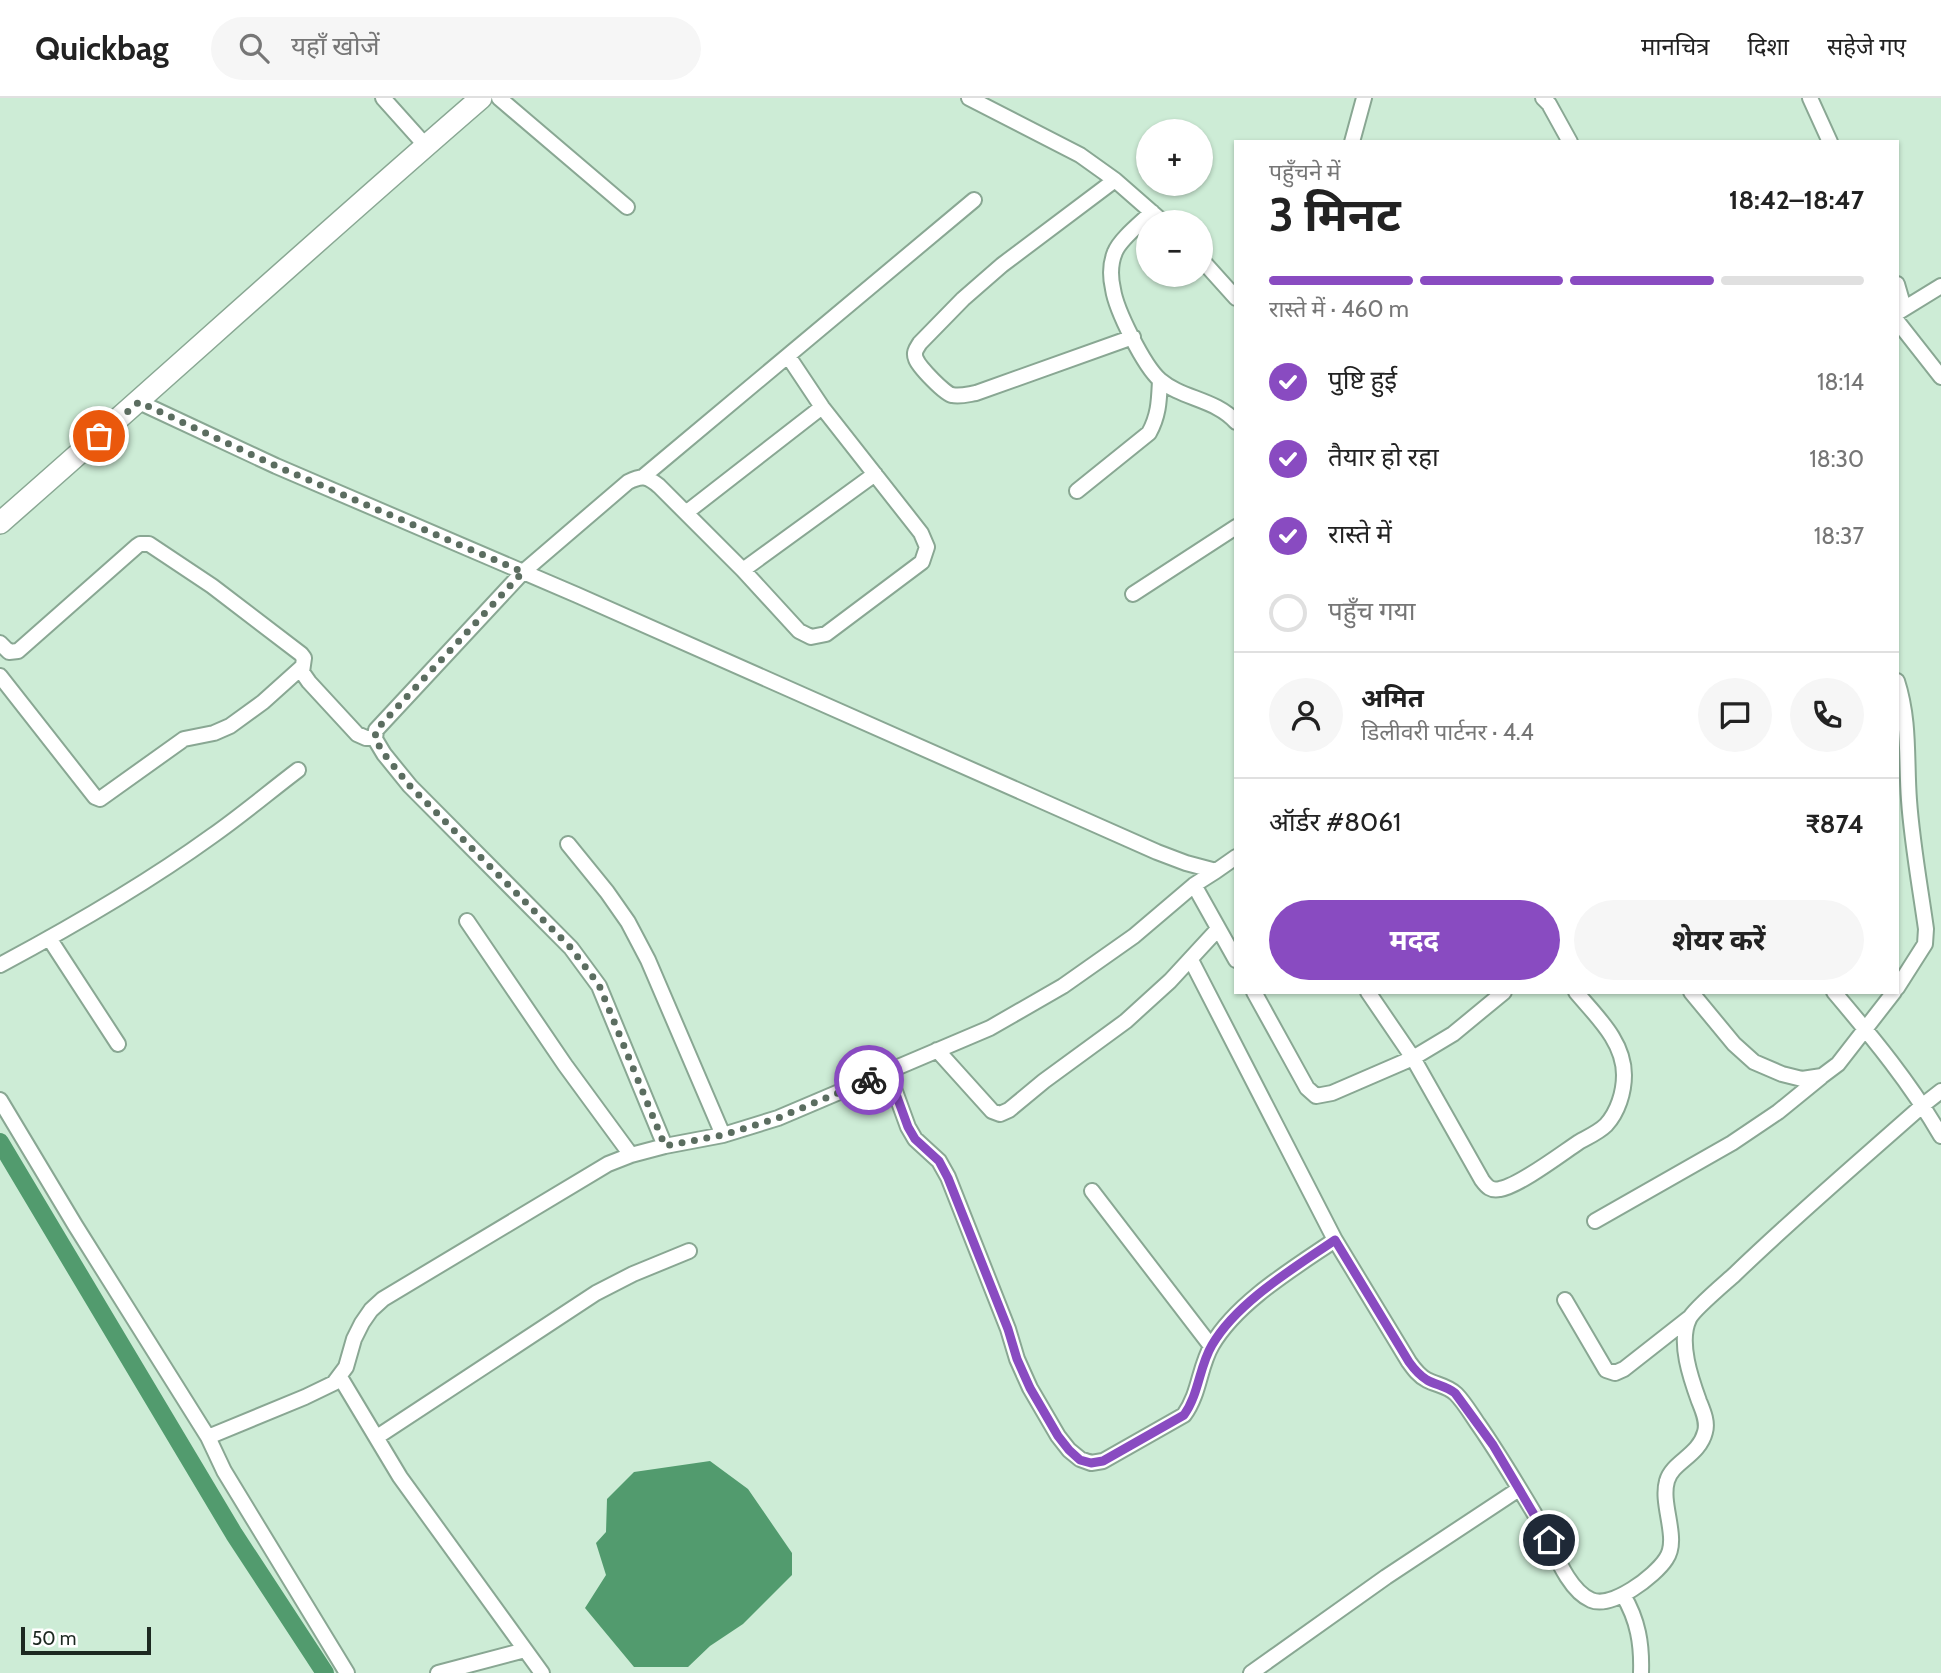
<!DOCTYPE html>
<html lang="hi">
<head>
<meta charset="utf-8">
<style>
  :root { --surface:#fff; --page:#f6f6f6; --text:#222; --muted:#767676; --line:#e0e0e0; --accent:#894bc1 }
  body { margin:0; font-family:Cabin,"Noto Sans Devanagari",sans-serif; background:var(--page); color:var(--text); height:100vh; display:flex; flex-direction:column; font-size:26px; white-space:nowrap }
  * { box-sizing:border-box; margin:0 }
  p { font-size:23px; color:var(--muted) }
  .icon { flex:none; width:38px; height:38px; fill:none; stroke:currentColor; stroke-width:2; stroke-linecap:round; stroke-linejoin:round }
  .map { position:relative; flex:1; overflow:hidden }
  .drawer { position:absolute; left:1234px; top:42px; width:665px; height:854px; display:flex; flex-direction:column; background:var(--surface); border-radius:0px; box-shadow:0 2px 5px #0004 }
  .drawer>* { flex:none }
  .fabs { position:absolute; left:1136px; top:21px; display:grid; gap:14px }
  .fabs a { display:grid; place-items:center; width:77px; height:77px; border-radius:50%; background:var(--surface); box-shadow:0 2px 5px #0004; font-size:35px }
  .scale { position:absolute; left:21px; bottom:18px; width:130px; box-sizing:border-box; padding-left:7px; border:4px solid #1d2921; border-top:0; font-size:19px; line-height:24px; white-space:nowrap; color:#1d2921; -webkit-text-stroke:5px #fff; paint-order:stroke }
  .pin { position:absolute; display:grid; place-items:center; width:60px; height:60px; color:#fff; margin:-30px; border:4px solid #fff; border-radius:50%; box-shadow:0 2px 7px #0007 }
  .courier { position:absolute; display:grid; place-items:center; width:70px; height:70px; margin:-35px; border:5px solid #894bc1; border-radius:50%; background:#fff; color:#222; box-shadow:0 2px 9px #0007 }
  .overview em { font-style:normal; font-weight:700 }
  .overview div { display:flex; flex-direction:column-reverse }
  .overview { display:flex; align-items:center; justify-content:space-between; height:119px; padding:0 35px }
  h1 { font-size:46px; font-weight:700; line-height:52px }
  .bar { display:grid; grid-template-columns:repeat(4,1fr); gap:10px 7px; align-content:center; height:84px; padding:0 35px }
  .bar i { height:9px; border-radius:5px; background:var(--line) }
  .bar .active { background:var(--accent) }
  .bar p { grid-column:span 4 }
  .line { display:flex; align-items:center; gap:18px; padding:0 35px; border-top:2px solid var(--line) }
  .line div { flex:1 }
  .round { display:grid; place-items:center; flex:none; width:74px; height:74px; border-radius:37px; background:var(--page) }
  ol { padding:0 35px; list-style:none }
  li { display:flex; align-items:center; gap:21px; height:77px }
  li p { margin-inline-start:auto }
  li .icon { padding:7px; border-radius:50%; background:var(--accent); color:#fff; stroke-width:4 }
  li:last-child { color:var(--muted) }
  li i { width:38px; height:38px; border:4px solid var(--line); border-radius:50% }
  .cta { display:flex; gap:14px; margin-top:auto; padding:14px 35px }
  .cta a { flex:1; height:80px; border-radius:42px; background:var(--accent); color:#fff; font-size:28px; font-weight:700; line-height:80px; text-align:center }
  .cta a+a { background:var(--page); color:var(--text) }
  header { display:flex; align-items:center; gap:42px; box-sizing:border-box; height:98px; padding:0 35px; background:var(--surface); border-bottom:2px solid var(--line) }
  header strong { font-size:33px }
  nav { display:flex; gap:38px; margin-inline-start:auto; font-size:24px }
  .search { width:490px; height:63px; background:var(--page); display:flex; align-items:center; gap:18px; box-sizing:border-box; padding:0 24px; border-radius:38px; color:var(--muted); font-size:26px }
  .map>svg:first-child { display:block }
  .water { fill:#529b6e }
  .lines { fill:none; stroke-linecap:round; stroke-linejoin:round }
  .canal { stroke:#529b6e; stroke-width:18 }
  .street-casing { stroke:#89a793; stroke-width:18 }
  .secondary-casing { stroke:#89a793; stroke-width:24 }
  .street { stroke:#fff; stroke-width:14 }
  .secondary { stroke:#fff; stroke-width:21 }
  .done { stroke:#5b6d60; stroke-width:7; stroke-dasharray:0 12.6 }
  .route { stroke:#894bc1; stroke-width:9 }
</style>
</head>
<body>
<header>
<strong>Quickbag</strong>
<div class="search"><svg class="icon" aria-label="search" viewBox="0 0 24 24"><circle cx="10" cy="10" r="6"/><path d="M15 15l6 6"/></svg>यहाँ खोजें</div>
<nav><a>मानचित्र</a><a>दिशा</a><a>सहेजे गए</a></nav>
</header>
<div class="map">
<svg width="1941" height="1575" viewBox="0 0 1941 1575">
  <rect width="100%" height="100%" fill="#cdecd6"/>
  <!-- water -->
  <path class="water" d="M 710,1363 L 748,1391 L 792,1455 L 792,1477 L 743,1526 L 710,1548 L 688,1569 L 634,1569 L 585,1510 L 606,1477 L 596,1445 L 606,1434 L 607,1401 L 634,1374 Z"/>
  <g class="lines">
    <!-- canal -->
    <path class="canal" d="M 0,1044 L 234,1436 L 325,1575"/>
    <!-- street casing -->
    <g class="street-casing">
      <path id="street" d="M 383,0 L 426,48
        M 499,0 L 627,109
        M 969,0 L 1080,57 L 1115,82 L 1163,124
        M 1543,0 L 1549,6 L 1570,44
        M 1810,0 L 1830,44
        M 1352,44 L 1364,0
        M 1115,82 L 1002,167 L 963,201 L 920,245 C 917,250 913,254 916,261 C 919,269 945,296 952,297 C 960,299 969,296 976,295 L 1133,239
        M 1152,114 C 1142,124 1120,141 1115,154 C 1110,166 1110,178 1113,191 C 1116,212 1144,268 1160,282 C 1182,301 1216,301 1236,324
        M 1200,160 L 1236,200
        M 1897,186 L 1904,210
        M 1897,215 L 1941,188
        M 1897,223 L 1941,279
        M 139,304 L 276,368 L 577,497 L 1157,754 L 1186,765 L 1216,773 L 1236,759
        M 644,378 L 974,102
        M 1077,393 L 1149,335 C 1159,317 1159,302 1160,282
        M 687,414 L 822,309
        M 743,472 L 875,376
        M 1133,496 L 1236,429
        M 0,545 L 9,554 L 18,553 L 137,448 L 140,446 L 149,446 L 212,488 L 301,556 L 304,560 L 302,574 L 309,584 L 357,636 L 366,640 L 375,640
        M 0,578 L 95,699 L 100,701 L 184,641 L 214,635 L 230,628 L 263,604 L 302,569
        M 1897,583 C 1910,623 1906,662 1909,702 C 1912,745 1920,788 1926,831 L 1925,846 L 1897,890
        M 568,746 L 607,794 L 628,824 L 648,862 L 723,1037
        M 1194,787 L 1236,862
        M 467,823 L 565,967 L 631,1057
        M 49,840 L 118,946
        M 1191,862 L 1335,1142 L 1409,1264 C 1414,1271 1419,1278 1427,1282 C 1437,1287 1448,1288 1456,1296 C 1464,1304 1471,1316 1478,1326 C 1499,1356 1518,1388 1537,1420 C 1551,1443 1565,1491 1591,1502 C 1612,1511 1655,1478 1666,1461 C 1680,1441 1660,1407 1667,1383 C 1672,1364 1699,1358 1705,1334 C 1708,1324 1703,1313 1699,1303 C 1691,1281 1678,1244 1689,1221 C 1693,1212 1724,1186 1734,1177 C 1795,1118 1860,1063 1923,1007 L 1941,993
        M 0,867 C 71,829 147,785 212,738 C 242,717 269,694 298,672
        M 1254,894 L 1307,990 L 1316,998 L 1332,995 L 1413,960 L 1453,936 L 1504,894
        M 1368,894 L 1413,960 L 1482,1082 C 1487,1089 1491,1093 1500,1091 C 1519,1088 1561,1056 1579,1044 C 1588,1039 1599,1034 1606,1027 C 1618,1014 1624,994 1624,977 C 1624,943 1596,918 1576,894
        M 1691,894 L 1734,946 L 1754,964 L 1782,976 L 1802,981 L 1822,978 L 1838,966 L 1894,894
        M 1834,894 C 1873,940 1911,986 1941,1038
        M 937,952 L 992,1013 L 1000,1016 L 1009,1012 L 1044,983 L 1126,923 L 1170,883 L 1218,831
        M 888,974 L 908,1029 L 915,1041 L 939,1063 L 948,1079 L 1008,1231 L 1017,1261 L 1030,1290 L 1058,1338 L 1069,1352 L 1080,1361 L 1091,1365 L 1103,1363 L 1184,1317 C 1200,1295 1199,1269 1212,1247 C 1237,1204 1294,1170 1335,1142
        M 0,1002 L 75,1127 L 208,1339 L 224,1373 L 347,1575
        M 665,1048 L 599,888 L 571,850 L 410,688 L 384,656 L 375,641 L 376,632 L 523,474 L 628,384 C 642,377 647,378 659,388 L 743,472 L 799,533 L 811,539 L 826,536 L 922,464 L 927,449 L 921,435 L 822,309 L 788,258
        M 1092,1093 L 1211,1248
        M 1595,1123 L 1732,1045 L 1778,1014 L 1821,979
        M 1565,1202 L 1606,1272 L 1615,1275 L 1624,1271 L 1689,1220
        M 340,1279 L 400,1379 L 542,1575
        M 208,1339 L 305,1299 L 334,1285 L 346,1269 L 354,1241 L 362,1225 L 371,1212 L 383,1201 L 608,1066 L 631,1057 L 665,1048 L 723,1037 L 778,1020 L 990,930 L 1063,888 L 1134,838 L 1194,787 L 1216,773
        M 377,1339 L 596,1195 L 633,1176 L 689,1153
        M 1623,1497 C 1638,1522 1642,1546 1641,1575
        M 438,1575 L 525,1552
        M 1251,1575 L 1386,1479 L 1519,1391"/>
    </g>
    <!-- secondary casing -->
    <g class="secondary-casing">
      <path id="secondary" d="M 0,425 C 161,284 319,140 481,0"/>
    </g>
    <!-- street -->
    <use href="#street" class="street"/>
    <!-- secondary -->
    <use href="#secondary" class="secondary"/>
  </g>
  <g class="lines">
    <!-- done -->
    <path class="done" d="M 99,338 L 139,304 L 276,368 L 523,474 L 376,632 L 375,641 L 384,656 L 410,688 L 571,850 L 599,887 L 665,1048 L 723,1037 L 778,1020 L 869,982"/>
    <!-- route -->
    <path class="route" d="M 869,982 L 888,974 L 908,1029 L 915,1041 L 939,1063 L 948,1080 L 1008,1231 L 1017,1261 L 1030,1290 L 1058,1338 L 1069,1352 L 1080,1362 L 1091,1365 L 1103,1363 L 1184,1317 C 1199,1296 1199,1269 1212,1247 C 1237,1204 1294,1170 1335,1142 L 1409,1264 C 1414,1271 1419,1277 1427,1282 C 1436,1287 1446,1288 1455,1295 L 1493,1347 L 1549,1442"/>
  </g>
</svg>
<div class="fabs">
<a>+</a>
<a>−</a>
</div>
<div class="scale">50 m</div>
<div class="pin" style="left:99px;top:338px;background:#ea580c"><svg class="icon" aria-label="bag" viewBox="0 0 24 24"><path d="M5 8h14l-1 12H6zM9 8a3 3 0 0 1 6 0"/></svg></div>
<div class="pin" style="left:1549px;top:1442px;background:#1f2937"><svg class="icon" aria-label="home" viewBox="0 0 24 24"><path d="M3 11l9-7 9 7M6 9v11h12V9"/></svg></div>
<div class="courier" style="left:869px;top:982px"><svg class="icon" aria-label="bike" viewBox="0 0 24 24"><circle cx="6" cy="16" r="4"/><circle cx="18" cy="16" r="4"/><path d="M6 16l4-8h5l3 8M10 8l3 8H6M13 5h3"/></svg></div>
<section class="drawer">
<div class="overview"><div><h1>3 मिनट</h1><p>पहुँचने में</p></div><em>18:42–18:47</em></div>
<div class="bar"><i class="active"></i><i class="active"></i><i class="active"></i><i></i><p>रास्ते में · 460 m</p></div>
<ol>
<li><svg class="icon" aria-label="check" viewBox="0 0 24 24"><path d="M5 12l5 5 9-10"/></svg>पुष्टि हुई<p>18:14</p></li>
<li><svg class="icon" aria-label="check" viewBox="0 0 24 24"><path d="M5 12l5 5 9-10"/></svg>तैयार हो रहा<p>18:30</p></li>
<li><svg class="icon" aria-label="check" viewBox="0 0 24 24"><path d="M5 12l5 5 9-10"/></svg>रास्ते में<p>18:37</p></li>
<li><i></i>पहुँच गया</li>
</ol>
<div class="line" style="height:126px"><a class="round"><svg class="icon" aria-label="person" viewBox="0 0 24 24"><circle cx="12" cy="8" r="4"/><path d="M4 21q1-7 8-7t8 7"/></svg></a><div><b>अमित</b><p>डिलीवरी पार्टनर · 4.4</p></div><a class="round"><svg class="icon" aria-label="chat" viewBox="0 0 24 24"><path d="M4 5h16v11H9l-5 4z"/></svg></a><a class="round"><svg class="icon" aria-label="phone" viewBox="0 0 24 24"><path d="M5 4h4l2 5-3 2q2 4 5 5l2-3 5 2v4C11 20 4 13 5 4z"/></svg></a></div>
<div class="line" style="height:91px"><div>ऑर्डर #8061</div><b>₹874</b></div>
<div class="cta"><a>मदद</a><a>शेयर करें</a></div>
</section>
</div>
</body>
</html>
